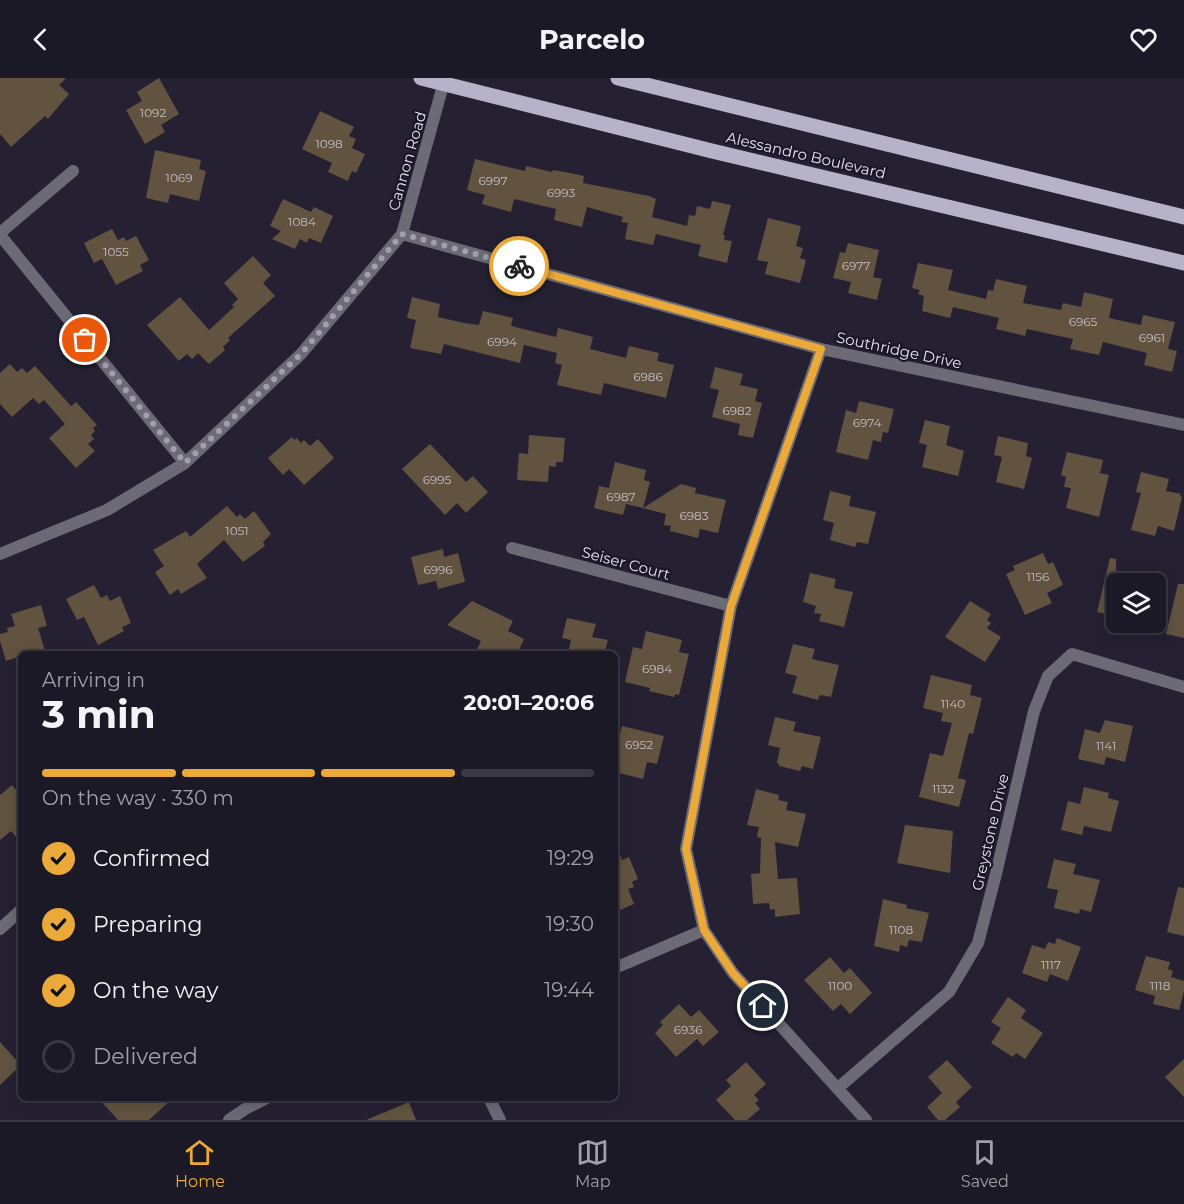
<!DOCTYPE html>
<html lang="en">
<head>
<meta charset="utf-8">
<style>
  :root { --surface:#1c1926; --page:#292632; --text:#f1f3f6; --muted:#a0a0a7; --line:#3a3843; --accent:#eba939 }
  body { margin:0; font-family:Montserrat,sans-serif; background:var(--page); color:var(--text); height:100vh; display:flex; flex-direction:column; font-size:22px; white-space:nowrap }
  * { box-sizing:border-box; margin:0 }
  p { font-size:20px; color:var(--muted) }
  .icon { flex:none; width:33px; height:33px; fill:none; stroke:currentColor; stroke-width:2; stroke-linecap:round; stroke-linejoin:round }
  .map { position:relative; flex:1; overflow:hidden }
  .panel { position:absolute; left:18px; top:573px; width:600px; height:450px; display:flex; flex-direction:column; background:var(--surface); border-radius:9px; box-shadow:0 3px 15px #0003,0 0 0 2px var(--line) }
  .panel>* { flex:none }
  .tools { position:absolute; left:1106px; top:495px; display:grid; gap:12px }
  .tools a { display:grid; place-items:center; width:60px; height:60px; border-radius:9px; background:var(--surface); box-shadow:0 3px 15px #0003,0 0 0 2px var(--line); font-size:30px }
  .pin { position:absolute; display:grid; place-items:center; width:51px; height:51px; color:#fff; margin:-26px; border:3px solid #fff; border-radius:50%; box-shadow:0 2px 6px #0007 }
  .courier { position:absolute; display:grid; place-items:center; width:60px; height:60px; margin:-30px; border:4px solid #eba939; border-radius:50%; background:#fff; color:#222; box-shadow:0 2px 8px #0007 }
  .head em { font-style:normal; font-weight:700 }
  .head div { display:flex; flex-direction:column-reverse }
  .head { display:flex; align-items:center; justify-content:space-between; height:102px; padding:0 24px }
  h1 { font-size:39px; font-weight:700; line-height:45px }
  .bar { display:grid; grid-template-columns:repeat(4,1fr); gap:9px 6px; align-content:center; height:72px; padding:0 24px }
  .bar i { height:8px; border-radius:4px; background:var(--line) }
  .bar .active { background:var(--accent) }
  .bar p { grid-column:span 4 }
  ol { padding:0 24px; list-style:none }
  li { display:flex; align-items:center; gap:18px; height:66px }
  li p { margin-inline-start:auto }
  li .icon { padding:6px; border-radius:50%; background:var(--accent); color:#111; stroke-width:4 }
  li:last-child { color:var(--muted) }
  li i { width:33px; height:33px; border:3px solid var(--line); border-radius:50% }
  header { display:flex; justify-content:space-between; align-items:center; height:78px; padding:0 24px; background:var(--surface); font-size:27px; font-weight:700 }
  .tab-bar { display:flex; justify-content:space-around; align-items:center; height:84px; border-top:2px solid var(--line); background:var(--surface); font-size:16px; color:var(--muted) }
  .tab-bar a { display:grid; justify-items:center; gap:3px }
  .tab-bar .active { color:var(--accent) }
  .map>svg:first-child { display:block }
  .building { fill:#615340 }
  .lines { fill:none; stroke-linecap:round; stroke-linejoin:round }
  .street { stroke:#6c6b75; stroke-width:12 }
  .primary { stroke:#b6b2c7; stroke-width:15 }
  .done { stroke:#a19ead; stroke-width:6; stroke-dasharray:0 10.8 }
  .route { stroke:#eba939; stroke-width:8 }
  .labels { text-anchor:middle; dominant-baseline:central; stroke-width:4.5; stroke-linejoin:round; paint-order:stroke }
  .number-label { font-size:12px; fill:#c3bec2 }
  .street-label { font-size:15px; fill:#e4e2ee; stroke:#1b1729 }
</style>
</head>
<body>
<header><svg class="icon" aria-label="back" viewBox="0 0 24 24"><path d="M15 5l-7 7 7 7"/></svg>Parcelo<svg class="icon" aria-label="heart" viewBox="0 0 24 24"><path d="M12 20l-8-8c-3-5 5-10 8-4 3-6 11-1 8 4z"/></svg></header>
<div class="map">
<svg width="1184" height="1042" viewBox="0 0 1184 1042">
  <rect width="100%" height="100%" fill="#252133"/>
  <!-- building -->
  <path class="building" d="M 0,0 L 66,0 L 59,7 L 69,16 L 48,41 L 45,38 L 11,69 L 0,56 Z
    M 159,0 L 179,36 L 161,47 L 165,54 L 145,66 L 126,32 L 142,23 L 137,14 Z
    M 320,33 L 354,49 L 349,58 L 356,61 L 352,70 L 365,76 L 356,95 L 352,93 L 348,103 L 328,94 L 332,85 L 302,71 Z
    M 155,72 L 201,82 L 199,91 L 206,93 L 199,123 L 170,116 L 168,125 L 146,120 Z
    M 475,81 L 525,93 L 526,88 L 552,94 L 553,92 L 565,94 L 584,98 L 583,105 L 649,118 L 656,121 L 652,139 L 687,148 L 689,137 L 695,138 L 697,128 L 710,131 L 712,123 L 731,127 L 723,157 L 725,157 L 724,162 L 732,163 L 727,185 L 698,178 L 701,167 L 656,156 L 653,167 L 625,161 L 628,145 L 621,144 L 623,139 L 587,129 L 582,149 L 554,142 L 556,131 L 514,121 L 511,134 L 482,126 L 485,117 L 467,112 Z
    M 283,121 L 311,134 L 314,129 L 333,138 L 321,165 L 309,160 L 307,165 L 300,161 L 295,171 L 272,161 L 281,153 L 270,148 Z
    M 768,140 L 801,148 L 796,168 L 803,170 L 800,180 L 806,182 L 800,205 L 765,196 L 768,184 L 757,182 Z
    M 112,151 L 118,162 L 124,159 L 126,163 L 136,158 L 149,182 L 140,187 L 143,193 L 116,207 L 102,181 L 94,185 L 84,165 Z
    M 848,165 L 879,172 L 873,199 L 882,201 L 877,222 L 848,215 L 851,204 L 833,200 L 840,174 L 845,175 Z
    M 253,178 L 271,197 L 263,205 L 275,218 L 228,260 L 230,262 L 223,269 L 225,272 L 209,286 L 198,275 L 192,281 L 187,276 L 179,283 L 147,247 L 180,219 L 209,252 L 234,229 L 232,227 L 238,221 L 224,205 Z
    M 918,185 L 953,192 L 948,212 L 986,221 L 988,212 L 993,213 L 996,201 L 1027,208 L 1023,225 L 1061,232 L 1063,225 L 1081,229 L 1084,214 L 1113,221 L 1109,240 L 1141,247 L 1143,237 L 1175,244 L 1168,271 L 1177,273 L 1172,294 L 1144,287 L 1147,275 L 1103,264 L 1099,277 L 1070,271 L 1073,261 L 1027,251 L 1025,258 L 996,251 L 999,240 L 953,229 L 950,240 L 922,233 L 924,218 L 918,216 L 920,212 L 912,210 Z
    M 412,219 L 440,226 L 438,239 L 464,245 L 479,247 L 483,233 L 513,240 L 511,248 L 556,259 L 558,250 L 593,259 L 590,271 L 626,280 L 629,268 L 659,275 L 657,283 L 674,287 L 666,320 L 604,305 L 601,317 L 557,307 L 562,287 L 555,285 L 557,275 L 524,267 L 520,285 L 444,266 L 441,276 L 410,270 L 416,242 L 407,240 Z
    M 10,286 L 17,294 L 22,290 L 27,295 L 35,288 L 71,328 L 76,324 L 97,347 L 93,350 L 95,353 L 91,357 L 94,361 L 88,366 L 95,373 L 76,390 L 49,360 L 65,346 L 44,322 L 39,326 L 33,320 L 12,339 L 0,326 L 0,295 Z
    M 715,289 L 743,296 L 740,307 L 758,311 L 755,323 L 762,325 L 753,360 L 738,357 L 740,346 L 712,339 L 719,312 L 710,310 Z
    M 859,323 L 894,331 L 888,355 L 883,354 L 881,364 L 873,362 L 868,382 L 836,374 L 846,332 L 856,335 Z
    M 925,342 L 950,348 L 946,367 L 964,373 L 958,398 L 922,389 L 927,367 L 919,365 Z
    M 529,357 L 565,360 L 563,384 L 556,384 L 556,389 L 549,388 L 548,404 L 517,402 L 519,375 L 528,376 Z
    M 998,358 L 1028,365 L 1026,378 L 1032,380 L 1024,411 L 996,404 L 1002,379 L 994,377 Z
    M 292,359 L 294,362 L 297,360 L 301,365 L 304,362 L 310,368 L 318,361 L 334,380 L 304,407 L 289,391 L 283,397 L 268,380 Z
    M 430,366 L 466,404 L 473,398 L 488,414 L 466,435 L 457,425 L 445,437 L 402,391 Z
    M 1067,374 L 1103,382 L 1100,395 L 1109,397 L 1099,439 L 1066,430 L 1071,410 L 1064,409 L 1066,399 L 1061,397 Z
    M 615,384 L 646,392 L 644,402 L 650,404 L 643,430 L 626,426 L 623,437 L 594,430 L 599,408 L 609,410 Z
    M 1141,394 L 1169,401 L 1166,413 L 1181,416 L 1180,418 L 1182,419 L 1174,453 L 1158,448 L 1155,458 L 1131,452 L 1141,415 L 1136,414 Z
    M 681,406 L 696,410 L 695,415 L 726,422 L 718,455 L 700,451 L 698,460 L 670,453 L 671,448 L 664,447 L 666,436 L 643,430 Z
    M 830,413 L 851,418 L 849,428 L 876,434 L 868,466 L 857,464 L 855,469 L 830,462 L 834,445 L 823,442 Z
    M 227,428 L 237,439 L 240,436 L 245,441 L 254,433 L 271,456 L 263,464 L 265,468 L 243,484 L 224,462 L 197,486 L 207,500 L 181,516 L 178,511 L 170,517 L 155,494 L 164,488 L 153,472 L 186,453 L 190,459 Z
    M 443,471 L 444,479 L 458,475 L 465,504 L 438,511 L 436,503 L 418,507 L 411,479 Z
    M 1043,475 L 1048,486 L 1053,484 L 1063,507 L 1047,515 L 1052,525 L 1025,537 L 1006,496 L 1015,492 L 1013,488 Z
    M 1110,480 L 1116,481 L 1116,538 L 1097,534 Z
    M 810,495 L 836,501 L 834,510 L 853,514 L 844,549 L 819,543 L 821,536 L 814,535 L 816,528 L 803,524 Z
    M 1178,506 L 1184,506 L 1184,560 L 1166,556 Z
    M 94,507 L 101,520 L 107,517 L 110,523 L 120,518 L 131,545 L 122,549 L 124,553 L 98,567 L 84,539 L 77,542 L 66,521 Z
    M 472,523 L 513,543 L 508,553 L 524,561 L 517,576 L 475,576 L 481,563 L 447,547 Z
    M 970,523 L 991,536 L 987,542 L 991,545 L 987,550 L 1001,559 L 985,584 L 945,559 Z
    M 41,527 L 47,548 L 38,550 L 46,576 L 21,576 L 21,578 L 6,583 L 0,563 L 0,556 L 8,554 L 7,550 L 15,548 L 11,536 Z
    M 567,540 L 596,546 L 592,559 L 608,562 L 604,576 L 568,576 L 571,562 L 562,560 Z
    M 646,553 L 682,562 L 679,574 L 689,576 L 679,617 L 675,616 L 674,619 L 649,613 L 650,610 L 625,604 L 633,569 L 642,571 Z
    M 793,566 L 815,571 L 812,581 L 839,587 L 831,619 L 820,617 L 818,622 L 792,615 L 797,598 L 785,595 Z
    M 931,597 L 972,607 L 970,617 L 982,620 L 973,656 L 969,655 L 958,700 L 966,702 L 959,729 L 919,719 L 930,675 L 943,678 L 952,645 L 941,643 L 943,635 L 923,630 Z
    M 775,639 L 796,644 L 793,653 L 821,659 L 813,691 L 802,688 L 800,693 L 779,688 L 779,686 L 777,685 L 780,670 L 768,667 Z
    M 1105,642 L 1133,648 L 1125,684 L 1106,679 L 1104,687 L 1078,681 L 1085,651 L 1100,655 Z
    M 622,648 L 664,658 L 657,686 L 647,684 L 643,701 L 615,694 L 615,676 Z
    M 12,707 L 21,718 L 21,764 L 11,753 L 0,762 L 0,717 Z
    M 1084,709 L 1109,715 L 1108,720 L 1119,723 L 1111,754 L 1084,748 L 1082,757 L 1061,752 L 1068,723 L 1080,726 Z
    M 756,711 L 779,717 L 778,722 L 788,724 L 786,732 L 806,736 L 798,769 L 775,764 L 778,801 L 797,800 L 800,836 L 775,839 L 775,831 L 770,832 L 769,825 L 753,826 L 751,796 L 760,795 L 761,760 L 757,759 L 759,749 L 747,747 Z
    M 905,747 L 953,753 L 950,795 L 897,785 Z
    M 615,765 L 622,782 L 629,779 L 638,801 L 632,804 L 634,809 L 628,811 L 634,826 L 615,834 Z
    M 1054,781 L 1076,786 L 1073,796 L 1100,802 L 1091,834 L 1080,831 L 1079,836 L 1054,830 L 1058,812 L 1047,810 Z
    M 1178,809 L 1184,810 L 1184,858 L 1167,854 Z
    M 883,821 L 907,827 L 906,830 L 929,835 L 922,864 L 909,862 L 907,869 L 900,867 L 899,874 L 874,868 Z
    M 1057,860 L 1081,869 L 1068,903 L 1050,896 L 1047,904 L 1022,895 L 1032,867 L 1045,871 L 1048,864 L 1055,866 Z
    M 1146,878 L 1170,884 L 1168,891 L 1173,893 L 1171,899 L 1184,903 L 1184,913 L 1179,932 L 1153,926 L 1155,918 L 1135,912 Z
    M 830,879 L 844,895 L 850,890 L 872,915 L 850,936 L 841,926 L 833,933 L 804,902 Z
    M 1008,919 L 1026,932 L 1021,940 L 1043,955 L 1025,981 L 1016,975 L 1013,979 L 991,965 L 1001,950 L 991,944 Z
    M 679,926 L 691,939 L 699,932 L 719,954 L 703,968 L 697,961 L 676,979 L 655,955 L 663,947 L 660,944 Z
    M 0,964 L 21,987 L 0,1007 Z
    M 1184,981 L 1184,1019 L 1165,999 Z
    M 947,982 L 972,1009 L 956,1024 L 960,1029 L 945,1042 L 938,1042 L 927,1029 L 942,1015 L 928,999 Z
    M 746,984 L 766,1006 L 754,1017 L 759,1022 L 755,1025 L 760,1031 L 747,1042 L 735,1042 L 716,1022 L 731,1008 L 726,1002 Z
    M 98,1020 L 173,1020 L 149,1042 L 118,1042 Z
    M 409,1024 L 416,1042 L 366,1042 Z"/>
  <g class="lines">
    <!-- street -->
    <path class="street" d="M 0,155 L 73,93
      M 402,156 L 821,271 L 1184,347
      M 0,157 L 185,385
      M 821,271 L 731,528 L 686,771 L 704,852 L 733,895 L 866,1042
      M 512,470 L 731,528
      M 0,476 L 107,432 L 185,385 L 301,276 L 402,156 L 445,0
      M 0,851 L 21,832
      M 615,890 L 704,852
      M 838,1010 L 949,914 L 978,865 L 996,796 L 1034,633 L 1048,598 L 1072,576 L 1184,609
      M 489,1020 L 500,1042
      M 229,1042 L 245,1031 L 267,1020"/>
    <!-- primary -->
    <path class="primary" d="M 421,0 L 712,73 L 1184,185
      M 618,0 L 1184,139"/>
  </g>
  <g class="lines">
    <!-- done -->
    <path class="done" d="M 85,262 L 185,385 L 301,276 L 402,156 L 519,188"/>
    <!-- route -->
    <path class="route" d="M 519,188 L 821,271 L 731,528 L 686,771 L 704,852 L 733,895 L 763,928"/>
  </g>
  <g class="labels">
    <!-- number labels -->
    <g class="number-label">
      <text x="153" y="34">1092</text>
      <text x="329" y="65">1098</text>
      <text x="179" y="99">1069</text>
      <text x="493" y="102">6997</text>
      <text x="561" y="114">6993</text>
      <text x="302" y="143">1084</text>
      <text x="116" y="173">1055</text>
      <text x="856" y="187">6977</text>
      <text x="1083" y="243">6965</text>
      <text x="1152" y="259">6961</text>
      <text x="502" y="263">6994</text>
      <text x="648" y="298">6986</text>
      <text x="737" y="332">6982</text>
      <text x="867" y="344">6974</text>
      <text x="437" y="401">6995</text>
      <text x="621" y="418">6987</text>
      <text x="694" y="437">6983</text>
      <text x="237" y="452">1051</text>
      <text x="438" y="491">6996</text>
      <text x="1038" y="498">1156</text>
      <text x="657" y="590">6984</text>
      <text x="953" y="625">1140</text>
      <text x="639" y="666">6952</text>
      <text x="1106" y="667">1141</text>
      <text x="943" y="710">1132</text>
      <text x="901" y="851">1108</text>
      <text x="1051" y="886">1117</text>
      <text x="840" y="907">1100</text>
      <text x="1160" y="907">1118</text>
      <text x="688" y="951">6936</text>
    </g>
    <!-- street labels -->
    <g class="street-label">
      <text transform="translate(806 77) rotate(13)">Alessandro Boulevard</text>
      <text transform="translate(407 83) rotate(-74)">Cannon Road</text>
      <text transform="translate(899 272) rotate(12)">Southridge Drive</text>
      <text transform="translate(626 485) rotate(15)">Seiser Court</text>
      <text transform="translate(990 754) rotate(-77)">Greystone Drive</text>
    </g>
  </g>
</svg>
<div class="tools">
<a><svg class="icon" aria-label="layers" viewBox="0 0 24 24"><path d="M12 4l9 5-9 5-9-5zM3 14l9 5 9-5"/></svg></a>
</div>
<div class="pin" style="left:85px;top:262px;background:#ea580c"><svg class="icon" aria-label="bag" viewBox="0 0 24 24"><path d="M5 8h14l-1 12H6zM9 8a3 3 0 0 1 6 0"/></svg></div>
<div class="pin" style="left:763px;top:928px;background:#1f2937"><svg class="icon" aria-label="home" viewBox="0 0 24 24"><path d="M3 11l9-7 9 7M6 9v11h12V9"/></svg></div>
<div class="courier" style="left:519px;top:188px"><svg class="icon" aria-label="bike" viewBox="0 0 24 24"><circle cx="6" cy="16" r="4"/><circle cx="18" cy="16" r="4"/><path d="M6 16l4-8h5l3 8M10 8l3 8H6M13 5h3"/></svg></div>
<section class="panel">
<div class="head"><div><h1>3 min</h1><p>Arriving in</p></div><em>20:01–20:06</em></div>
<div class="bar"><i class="active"></i><i class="active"></i><i class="active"></i><i></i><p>On the way · 330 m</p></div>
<ol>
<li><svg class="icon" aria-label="check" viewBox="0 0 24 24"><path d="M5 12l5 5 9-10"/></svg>Confirmed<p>19:29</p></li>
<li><svg class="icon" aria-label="check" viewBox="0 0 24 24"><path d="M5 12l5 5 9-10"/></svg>Preparing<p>19:30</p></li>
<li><svg class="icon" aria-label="check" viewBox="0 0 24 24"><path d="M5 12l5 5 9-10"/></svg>On the way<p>19:44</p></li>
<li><i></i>Delivered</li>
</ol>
</section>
</div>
<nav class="tab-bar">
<a class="active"><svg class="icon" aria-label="home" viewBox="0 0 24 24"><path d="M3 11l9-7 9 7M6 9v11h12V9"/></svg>Home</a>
<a><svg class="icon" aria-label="map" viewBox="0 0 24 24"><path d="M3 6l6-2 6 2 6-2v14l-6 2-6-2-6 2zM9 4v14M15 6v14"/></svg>Map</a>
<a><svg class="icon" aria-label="saved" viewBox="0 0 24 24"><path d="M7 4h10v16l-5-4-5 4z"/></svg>Saved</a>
</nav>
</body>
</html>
